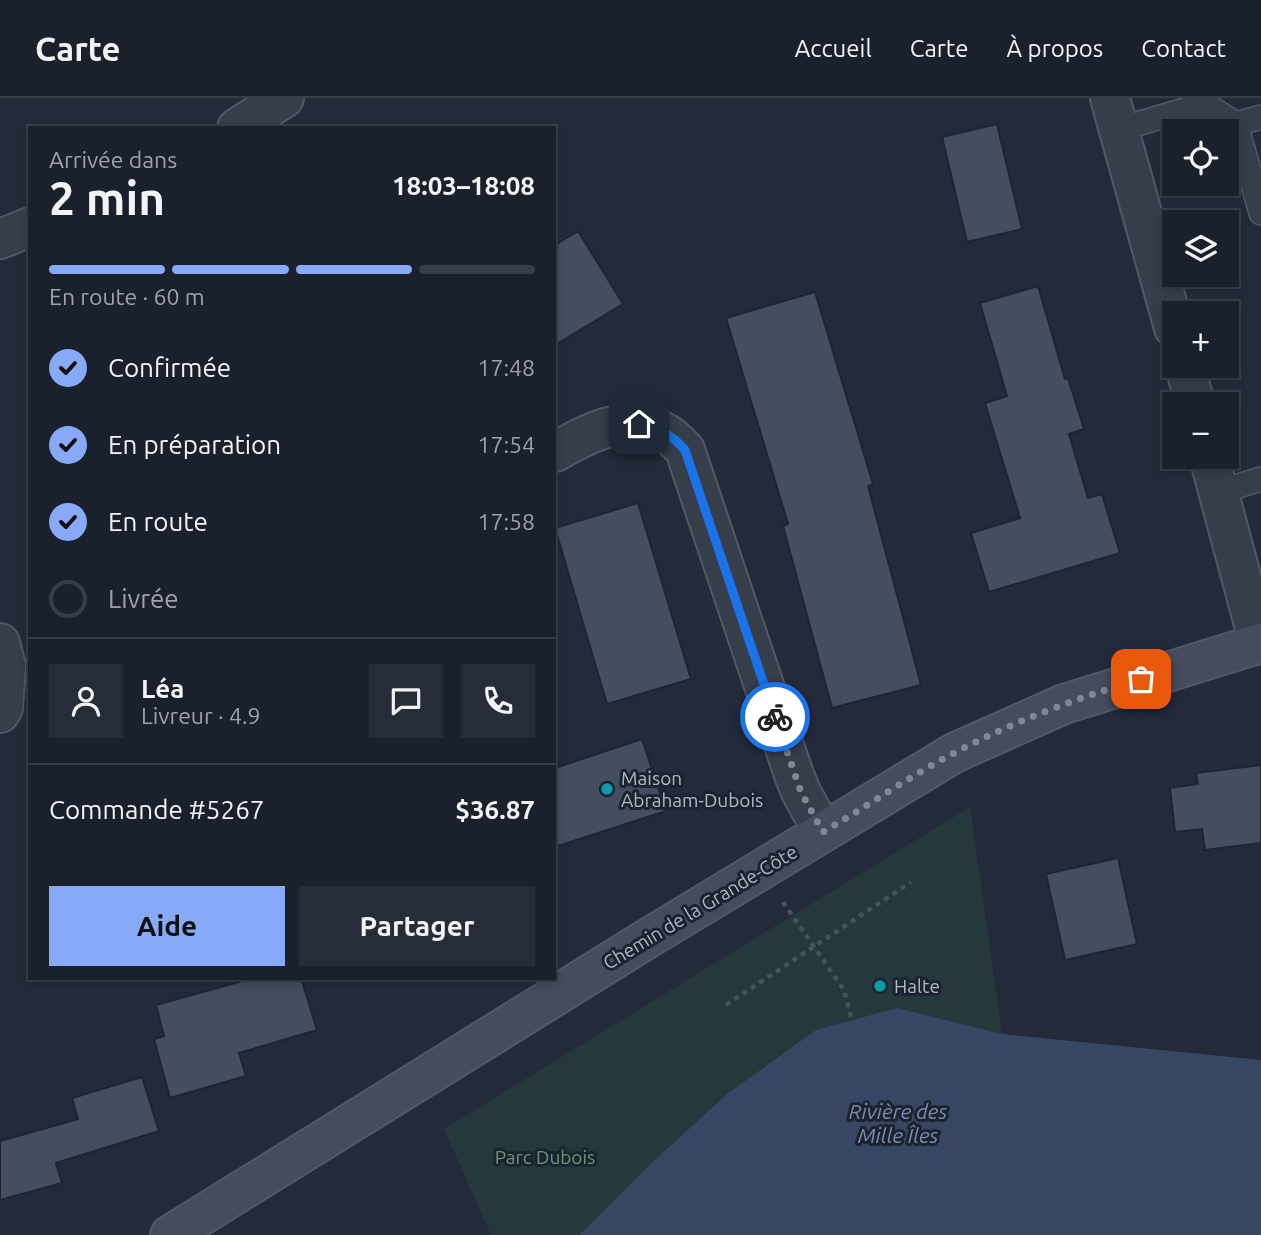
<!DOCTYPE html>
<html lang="fr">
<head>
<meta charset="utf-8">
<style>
  :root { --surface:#1a202c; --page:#272d38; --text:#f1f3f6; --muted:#9fa3a9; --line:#383e48; --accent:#88aaf6 }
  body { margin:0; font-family:Ubuntu,sans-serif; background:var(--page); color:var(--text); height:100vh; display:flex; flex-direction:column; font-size:26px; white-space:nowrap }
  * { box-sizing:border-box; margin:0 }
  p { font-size:23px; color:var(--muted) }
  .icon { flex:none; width:38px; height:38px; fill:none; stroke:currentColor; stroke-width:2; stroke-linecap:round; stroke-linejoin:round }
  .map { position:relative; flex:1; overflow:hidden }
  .sheet { position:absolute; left:28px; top:28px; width:528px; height:854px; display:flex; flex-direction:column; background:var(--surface); border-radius:0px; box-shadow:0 4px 10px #0003,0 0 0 2px var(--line) }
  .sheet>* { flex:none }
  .tools { position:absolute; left:1162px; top:21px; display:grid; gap:14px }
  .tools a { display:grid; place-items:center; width:77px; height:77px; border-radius:0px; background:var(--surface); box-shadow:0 4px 10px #0003,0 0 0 2px var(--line); font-size:35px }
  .pin { position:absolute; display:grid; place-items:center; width:60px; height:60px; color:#fff; margin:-30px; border-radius:14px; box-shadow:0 4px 10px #0006 }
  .courier { position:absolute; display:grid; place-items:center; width:70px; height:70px; margin:-35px; border:5px solid #1a73e8; border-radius:50%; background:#fff; color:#222; box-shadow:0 2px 9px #0007 }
  .headline em { font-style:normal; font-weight:700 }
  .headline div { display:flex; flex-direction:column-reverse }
  .headline { display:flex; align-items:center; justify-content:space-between; height:119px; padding:0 21px }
  h1 { font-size:46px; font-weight:700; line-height:52px }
  .bar { display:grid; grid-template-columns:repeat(4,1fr); gap:10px 7px; align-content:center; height:84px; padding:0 21px }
  .bar i { height:9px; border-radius:5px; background:var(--line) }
  .bar .on { background:var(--accent) }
  .bar p { grid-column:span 4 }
  .line { display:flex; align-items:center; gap:18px; padding:0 21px; border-top:2px solid var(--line) }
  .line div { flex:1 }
  .round { display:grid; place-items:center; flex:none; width:74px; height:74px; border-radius:0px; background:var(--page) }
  ol { padding:0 21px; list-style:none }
  li { display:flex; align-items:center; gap:21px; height:77px }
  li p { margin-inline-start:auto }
  li .icon { padding:7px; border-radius:50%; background:var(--accent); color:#111; stroke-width:4 }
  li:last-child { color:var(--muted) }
  li i { width:38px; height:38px; border:4px solid var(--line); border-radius:50% }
  .button { display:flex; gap:14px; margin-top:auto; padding:14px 21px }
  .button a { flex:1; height:80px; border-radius:0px; background:var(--accent); color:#111; font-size:28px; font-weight:700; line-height:80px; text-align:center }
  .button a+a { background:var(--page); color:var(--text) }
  header { display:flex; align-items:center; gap:42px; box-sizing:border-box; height:98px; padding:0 35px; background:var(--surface); border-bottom:2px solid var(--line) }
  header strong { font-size:33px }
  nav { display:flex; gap:38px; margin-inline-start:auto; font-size:24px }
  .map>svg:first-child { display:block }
  .green { fill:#25383c }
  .water { fill:#374662 }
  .building { fill:#444e60; stroke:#1e2532; stroke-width:2 }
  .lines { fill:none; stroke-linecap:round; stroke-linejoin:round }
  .lane-casing { stroke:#525866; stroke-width:26 }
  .street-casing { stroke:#525866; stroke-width:42 }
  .secondary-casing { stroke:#525866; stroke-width:42 }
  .path { stroke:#435559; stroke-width:4.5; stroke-dasharray:5 5; stroke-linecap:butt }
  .lane { stroke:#373e4b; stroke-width:23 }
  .street { stroke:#373e4b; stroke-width:38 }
  .secondary { stroke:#454c5e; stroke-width:38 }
  .done { stroke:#808796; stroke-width:7; stroke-dasharray:0 12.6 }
  .route { stroke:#1a73e8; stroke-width:9 }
  .culture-dot { fill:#0f9aa8; stroke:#1c2330; stroke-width:2.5 }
  .labels { text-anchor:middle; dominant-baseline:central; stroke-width:6; stroke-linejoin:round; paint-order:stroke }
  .poi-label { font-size:19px; fill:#b2b8c7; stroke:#1c2330; text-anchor:start }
  .street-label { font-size:19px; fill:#b2b8c7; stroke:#1c2330 }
  .park-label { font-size:19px; fill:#699878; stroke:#1c2330 }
  .water-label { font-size:21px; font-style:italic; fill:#7b8dae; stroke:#1c2330 }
</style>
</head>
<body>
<header>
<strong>Carte</strong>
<nav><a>Accueil</a><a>Carte</a><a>À propos</a><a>Contact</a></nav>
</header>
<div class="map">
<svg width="1261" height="1137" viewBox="0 0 1261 1137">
  <rect width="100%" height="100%" fill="#232b3b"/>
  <!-- green -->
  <path class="green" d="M 970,709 L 1002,936 L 897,910 L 727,996 L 657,1060 L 579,1137 L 491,1137 L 444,1031 Z"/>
  <!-- water -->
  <path class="water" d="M 897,910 L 1002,936 L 1261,962 L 1261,1137 L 579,1137 L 657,1060 L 727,996 L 816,932 Z"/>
  <!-- building -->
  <path class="building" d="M 997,26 L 1022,131 L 967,144 L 942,39 Z
    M 578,133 L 623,206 L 555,247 L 555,147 Z
    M 1038,188 L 1065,281 L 1068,280 L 1084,331 L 1069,336 L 1088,400 L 1102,396 L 1120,455 L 989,494 L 971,435 L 1020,420 L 985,305 L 1007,298 L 980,205 Z
    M 815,194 L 873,386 L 868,388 L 921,587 L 832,610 L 783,428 L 788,426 L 726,220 Z
    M 638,405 L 691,581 L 607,606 L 555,430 Z
    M 642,641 L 666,713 L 555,749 L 555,670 Z
    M 1261,667 L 1261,745 L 1205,752 L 1202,731 L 1175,734 L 1170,690 L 1198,686 L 1196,675 Z
    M 1118,760 L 1137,846 L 1065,862 L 1046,776 Z
    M 253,880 L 301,880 L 317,932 L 239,955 L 246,978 L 170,1000 L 154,941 L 164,938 L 156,907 Z
    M 142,979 L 159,1033 L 56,1065 L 62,1085 L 0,1102 L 0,1043 L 78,1021 L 72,1000 Z"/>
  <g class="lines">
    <!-- lane casing -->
    <g class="lane-casing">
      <path id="lane" d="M 1236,26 L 1261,115
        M 1120,31 L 1205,6 L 1236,26 L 1261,19
        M 1219,394 L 1261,381"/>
    </g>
    <!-- street casing -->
    <g class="street-casing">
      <path id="street" d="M 1110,0 L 1174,230
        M 237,30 L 284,0
        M 0,141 L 30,129
        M 1185,268 L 1195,306
        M 555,354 C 598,329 645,306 685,352 L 794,677 L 801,694 L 823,734
        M 1209,359 L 1259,545
        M 0,545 L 6,568 L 3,610 L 0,615"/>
    </g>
    <!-- secondary casing -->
    <g class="secondary-casing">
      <path id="secondary" d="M 170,1137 L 650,839 L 954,655 L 1064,606 L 1261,545"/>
    </g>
    <!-- path -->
    <path class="path" d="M 783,804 L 844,892 L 852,923
      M 726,907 L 911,784"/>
    <!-- lane -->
    <use href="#lane" class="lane"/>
    <!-- street -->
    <use href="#street" class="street"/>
    <!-- secondary -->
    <use href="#secondary" class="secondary"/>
  </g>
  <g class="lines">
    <!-- done -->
    <path class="done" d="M 775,619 L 801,694 L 823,734 C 868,708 911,677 956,654 C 1015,623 1077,600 1141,581"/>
    <!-- route -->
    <path class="route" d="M 639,326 C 658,329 672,337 685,352 L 775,619"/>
  </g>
  <!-- markers -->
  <g class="culture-dot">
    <circle cx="607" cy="691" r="7"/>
    <circle cx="880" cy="888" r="7"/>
  </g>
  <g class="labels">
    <!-- poi labels -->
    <g class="poi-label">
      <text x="621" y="680">Maison<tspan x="621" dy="22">Abraham-Dubois</tspan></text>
      <text x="894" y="888">Halte</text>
    </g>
    <!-- street labels -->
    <g class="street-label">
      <text transform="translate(700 809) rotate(-31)">Chemin de la Grande-Côte</text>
    </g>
    <!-- park labels -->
    <g class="park-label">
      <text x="545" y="1059">Parc Dubois</text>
    </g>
    <!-- water labels -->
    <g class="water-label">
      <text x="898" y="1013">Rivière des<tspan x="898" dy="24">Mille Îles</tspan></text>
    </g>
  </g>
</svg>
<div class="tools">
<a><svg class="icon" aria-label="locate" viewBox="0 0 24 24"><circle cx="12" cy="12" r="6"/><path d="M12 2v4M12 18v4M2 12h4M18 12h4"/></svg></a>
<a><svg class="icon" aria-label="layers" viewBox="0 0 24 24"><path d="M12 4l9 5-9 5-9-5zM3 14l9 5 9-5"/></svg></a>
<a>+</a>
<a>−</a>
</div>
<div class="pin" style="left:1141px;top:581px;background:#ea580c"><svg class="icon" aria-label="bag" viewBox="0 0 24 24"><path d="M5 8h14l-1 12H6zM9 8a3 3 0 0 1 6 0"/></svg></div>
<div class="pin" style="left:639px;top:326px;background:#1f2937"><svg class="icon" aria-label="home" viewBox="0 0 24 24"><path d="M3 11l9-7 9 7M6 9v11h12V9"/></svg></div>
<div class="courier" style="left:775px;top:619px"><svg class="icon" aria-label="bike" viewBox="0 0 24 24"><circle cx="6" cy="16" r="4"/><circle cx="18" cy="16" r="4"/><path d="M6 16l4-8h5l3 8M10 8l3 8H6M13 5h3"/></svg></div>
<section class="sheet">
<div class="headline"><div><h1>2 min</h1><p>Arrivée dans</p></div><em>18:03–18:08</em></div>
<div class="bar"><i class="on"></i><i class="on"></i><i class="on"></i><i></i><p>En route · 60 m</p></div>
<ol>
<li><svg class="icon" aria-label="check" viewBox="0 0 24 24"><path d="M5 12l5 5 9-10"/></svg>Confirmée<p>17:48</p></li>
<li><svg class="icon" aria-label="check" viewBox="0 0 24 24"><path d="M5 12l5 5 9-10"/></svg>En préparation<p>17:54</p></li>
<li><svg class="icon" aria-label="check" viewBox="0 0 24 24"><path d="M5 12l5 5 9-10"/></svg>En route<p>17:58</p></li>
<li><i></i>Livrée</li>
</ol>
<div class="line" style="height:126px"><a class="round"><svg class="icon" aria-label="person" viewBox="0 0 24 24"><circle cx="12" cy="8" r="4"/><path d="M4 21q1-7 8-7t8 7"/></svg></a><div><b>Léa</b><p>Livreur · 4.9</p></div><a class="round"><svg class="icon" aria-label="chat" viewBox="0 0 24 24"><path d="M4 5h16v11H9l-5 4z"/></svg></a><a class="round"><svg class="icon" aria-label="phone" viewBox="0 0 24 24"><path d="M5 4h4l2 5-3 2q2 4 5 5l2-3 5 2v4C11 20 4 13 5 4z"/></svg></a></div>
<div class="line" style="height:91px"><div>Commande #5267</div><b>$36.87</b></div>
<div class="button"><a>Aide</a><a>Partager</a></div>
</section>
</div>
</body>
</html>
